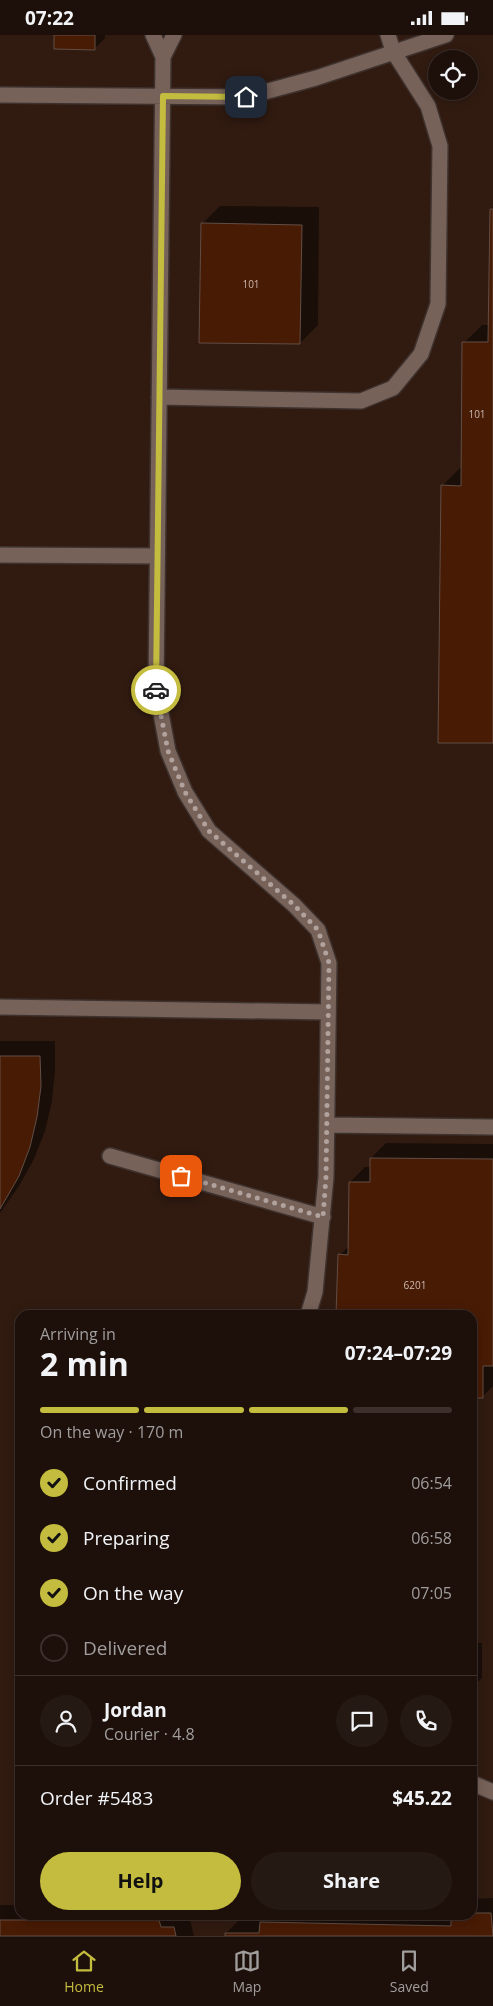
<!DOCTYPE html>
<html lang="en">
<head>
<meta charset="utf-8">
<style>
  :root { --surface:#1d100b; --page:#251914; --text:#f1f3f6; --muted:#a09d9d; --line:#3b302c; --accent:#c4bc3e }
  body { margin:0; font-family:"Open Sans",sans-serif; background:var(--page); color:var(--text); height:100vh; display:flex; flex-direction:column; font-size:19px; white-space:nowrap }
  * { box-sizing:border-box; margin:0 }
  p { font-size:16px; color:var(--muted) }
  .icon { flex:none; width:28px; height:28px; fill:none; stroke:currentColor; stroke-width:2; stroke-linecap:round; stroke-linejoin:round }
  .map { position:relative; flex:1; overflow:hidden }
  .panel { position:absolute; left:15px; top:1275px; width:462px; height:610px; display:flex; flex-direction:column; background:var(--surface); border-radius:15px; box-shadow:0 2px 12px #0003,0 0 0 1px var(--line) }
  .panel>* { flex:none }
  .tools { position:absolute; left:428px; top:15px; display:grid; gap:10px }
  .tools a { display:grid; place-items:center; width:50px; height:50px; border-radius:50%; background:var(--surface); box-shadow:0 2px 12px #0003,0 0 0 1px var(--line); font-size:25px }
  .pin { position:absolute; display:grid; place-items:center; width:42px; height:42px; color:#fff; margin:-21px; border-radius:10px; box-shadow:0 2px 8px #0006 }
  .courier { position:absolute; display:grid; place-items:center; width:50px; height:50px; margin:-25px; border:4px solid #c4bc3e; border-radius:50%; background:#fff; color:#222; box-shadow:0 1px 6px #0007 }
  .summary em { font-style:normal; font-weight:700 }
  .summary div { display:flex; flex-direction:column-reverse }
  .summary { display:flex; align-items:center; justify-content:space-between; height:85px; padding:0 25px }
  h1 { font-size:32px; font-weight:700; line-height:38px }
  .bar { display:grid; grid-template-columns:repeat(4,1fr); gap:8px 5px; align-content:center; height:60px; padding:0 25px }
  .bar i { height:6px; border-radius:4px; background:var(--line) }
  .bar .active { background:var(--accent) }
  .bar p { grid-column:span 4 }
  .line { display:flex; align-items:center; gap:12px; padding:0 25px; border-top:1px solid var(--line) }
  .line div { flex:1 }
  .round { display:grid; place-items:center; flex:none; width:52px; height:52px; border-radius:26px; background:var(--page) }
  ol { padding:0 25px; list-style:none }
  li { display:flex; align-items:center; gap:15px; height:55px }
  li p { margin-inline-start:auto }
  li .icon { padding:5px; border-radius:50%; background:var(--accent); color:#111; stroke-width:4 }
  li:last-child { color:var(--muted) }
  li i { width:28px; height:28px; border:2px solid var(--line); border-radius:50% }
  .action { display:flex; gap:10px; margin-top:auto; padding:10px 25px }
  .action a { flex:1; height:58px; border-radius:30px; background:var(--accent); color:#111; font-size:20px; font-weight:700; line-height:58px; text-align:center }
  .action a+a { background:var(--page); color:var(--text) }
  .status { display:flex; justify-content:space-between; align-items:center; height:35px; padding:0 25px; background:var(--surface); direction:ltr }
  .status svg { height:14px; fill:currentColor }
  .tabs { display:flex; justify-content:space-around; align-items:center; height:70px; border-top:1px solid var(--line); background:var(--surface); font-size:14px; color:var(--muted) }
  .tabs a { display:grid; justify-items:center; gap:2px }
  .tabs .active { color:var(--accent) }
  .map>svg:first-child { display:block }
  .built { fill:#311b11; fill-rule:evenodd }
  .shadow { fill:#0007 }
  .building { fill:#481b05; stroke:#624e45 }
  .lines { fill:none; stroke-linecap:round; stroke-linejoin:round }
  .minor-casing { stroke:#3e322f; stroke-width:18 }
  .minor { stroke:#776259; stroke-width:15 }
  .done { stroke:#b1a29d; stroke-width:5; stroke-dasharray:0 9 }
  .route { stroke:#c4bc3e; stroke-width:6 }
  .labels { text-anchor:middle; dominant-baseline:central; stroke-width:4; stroke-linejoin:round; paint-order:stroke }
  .number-label { font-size:10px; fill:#ceb9b0 }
</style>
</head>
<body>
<div class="status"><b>07:22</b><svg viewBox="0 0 49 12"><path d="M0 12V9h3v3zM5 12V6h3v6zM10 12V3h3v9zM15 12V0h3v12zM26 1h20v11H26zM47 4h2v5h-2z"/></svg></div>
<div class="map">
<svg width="493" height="1901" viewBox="0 0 493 1901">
  <rect width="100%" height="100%" fill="#27160f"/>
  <!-- built -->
  <path class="built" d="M 0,0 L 493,0 L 493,1901 L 0,1901 ZM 436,24 L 469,24 L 469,56 L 436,56 ZM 20,1280 L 472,1280 L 472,1880 L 20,1880 Z"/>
  <!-- shadow -->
  <path class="shadow" d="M 56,0 L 105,0 L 105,3 L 94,14 Z
    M 220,171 L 319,172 L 318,290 L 300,308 L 202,189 Z
    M 493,172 L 493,707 L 442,451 L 460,433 L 462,433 L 464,308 L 482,290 L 490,290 L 491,174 Z
    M 0,1006 L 55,1006 L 55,1036 L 52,1066 L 45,1096 L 34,1124 L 19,1151 L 0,1178 Z
    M 386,1108 L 493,1109 L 493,1351 L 482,1362 L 472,1280 L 337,1280 L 340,1220 L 350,1210 L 350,1147 L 365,1132 L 371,1132 L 371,1123 Z
    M 472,1608 L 482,1608 L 482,1643 L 472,1652 Z
    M 493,1863 L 493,1901 L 226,1901 L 226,1898 L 241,1883 L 266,1883 L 269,1880 L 472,1880 L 472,1864 Z
    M 0,1870 L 20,1870 L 20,1880 L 189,1880 L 194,1901 L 0,1901 Z"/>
  <!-- building -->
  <path class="building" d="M 54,0 L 95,0 L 95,15 L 54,14 Z
    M 490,174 L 493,174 L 493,708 L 438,708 L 441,450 L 461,451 L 462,307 L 488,307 Z
    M 201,188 L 302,190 L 300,309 L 199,308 Z
    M 0,1021 L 40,1021 L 41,1051 L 37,1082 L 30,1112 L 19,1141 L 0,1174 Z
    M 370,1123 L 493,1124 L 493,1331 L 483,1331 L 483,1363 L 472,1363 L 472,1280 L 336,1280 L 338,1219 L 348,1220 L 349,1147 L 370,1147 Z
    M 472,1878 L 491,1878 L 493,1901 L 225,1901 L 225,1898 L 259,1898 L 260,1887 L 451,1891 L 451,1880 L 472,1880 Z
    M 0,1885 L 159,1885 L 161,1892 L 174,1892 L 176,1901 L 0,1901 Z"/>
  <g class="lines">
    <!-- minor casing -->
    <g class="minor-casing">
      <path id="minor" d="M 153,0 L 163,22 L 174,0
        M 163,22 L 156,652 L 168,716 L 185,757 L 209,796 L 294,870 L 318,895 L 329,928 L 326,1142 L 315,1257 L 308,1280
        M 0,60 L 246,62 L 316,43 L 446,0
        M 159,362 L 361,366 L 393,353 L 421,319 L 438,269 L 440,111 L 428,71 L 393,16 L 388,0
        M 0,520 L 157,521
        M 0,972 L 328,977
        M 327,1090 L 493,1092
        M 110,1121 L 323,1182
        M 472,1748 L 493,1757"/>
    </g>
    <!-- minor -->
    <use href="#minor" class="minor"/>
  </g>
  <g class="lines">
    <!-- done -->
    <path class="done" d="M 156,655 L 168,716 L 185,757 L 209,796 L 294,870 L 318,895 L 329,928 L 326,1142 L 323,1182 L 181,1141"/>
    <!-- route -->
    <path class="route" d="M 156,655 L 163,61 L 246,62"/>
  </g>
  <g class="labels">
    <!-- number labels -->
    <g class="number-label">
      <text x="251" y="249">101</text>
      <text x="477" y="379">101</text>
      <text x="415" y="1250">6201</text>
    </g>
  </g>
</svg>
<div class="tools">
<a><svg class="icon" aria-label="locate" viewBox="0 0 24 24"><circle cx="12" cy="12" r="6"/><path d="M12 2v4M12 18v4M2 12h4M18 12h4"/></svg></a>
</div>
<div class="pin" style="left:181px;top:1141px;background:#ea580c"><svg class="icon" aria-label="bag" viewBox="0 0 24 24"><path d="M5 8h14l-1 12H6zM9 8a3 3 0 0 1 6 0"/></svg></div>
<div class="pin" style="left:246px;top:62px;background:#1f2937"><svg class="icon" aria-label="home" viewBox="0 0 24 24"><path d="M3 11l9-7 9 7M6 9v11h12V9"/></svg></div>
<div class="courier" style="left:156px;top:655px"><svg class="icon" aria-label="car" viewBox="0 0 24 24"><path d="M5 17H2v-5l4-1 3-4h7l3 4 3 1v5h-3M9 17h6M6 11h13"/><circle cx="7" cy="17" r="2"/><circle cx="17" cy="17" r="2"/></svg></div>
<section class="panel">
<div class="summary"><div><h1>2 min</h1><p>Arriving in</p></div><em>07:24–07:29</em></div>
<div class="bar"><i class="active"></i><i class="active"></i><i class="active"></i><i></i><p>On the way · 170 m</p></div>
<ol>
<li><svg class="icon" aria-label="check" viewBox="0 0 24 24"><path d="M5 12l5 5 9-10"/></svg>Confirmed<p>06:54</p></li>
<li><svg class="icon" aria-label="check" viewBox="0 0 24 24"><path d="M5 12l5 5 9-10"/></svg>Preparing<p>06:58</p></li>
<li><svg class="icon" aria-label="check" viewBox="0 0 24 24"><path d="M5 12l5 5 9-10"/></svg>On the way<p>07:05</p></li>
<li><i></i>Delivered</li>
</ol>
<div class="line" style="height:90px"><a class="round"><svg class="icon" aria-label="person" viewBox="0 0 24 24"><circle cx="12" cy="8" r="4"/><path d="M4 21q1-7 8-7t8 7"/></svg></a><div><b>Jordan</b><p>Courier · 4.8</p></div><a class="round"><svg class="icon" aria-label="chat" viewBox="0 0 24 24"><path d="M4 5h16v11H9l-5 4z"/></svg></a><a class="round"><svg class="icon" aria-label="phone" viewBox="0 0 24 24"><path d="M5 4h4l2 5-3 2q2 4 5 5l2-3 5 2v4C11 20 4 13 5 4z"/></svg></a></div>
<div class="line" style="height:65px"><div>Order #5483</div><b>$45.22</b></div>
<div class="action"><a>Help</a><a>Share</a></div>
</section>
</div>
<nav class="tabs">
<a class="active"><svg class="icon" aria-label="home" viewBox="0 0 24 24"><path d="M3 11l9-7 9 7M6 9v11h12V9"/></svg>Home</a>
<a><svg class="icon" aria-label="map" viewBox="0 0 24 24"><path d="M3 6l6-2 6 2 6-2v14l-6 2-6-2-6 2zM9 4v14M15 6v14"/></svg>Map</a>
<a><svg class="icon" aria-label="saved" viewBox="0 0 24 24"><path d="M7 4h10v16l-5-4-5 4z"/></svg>Saved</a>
</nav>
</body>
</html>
